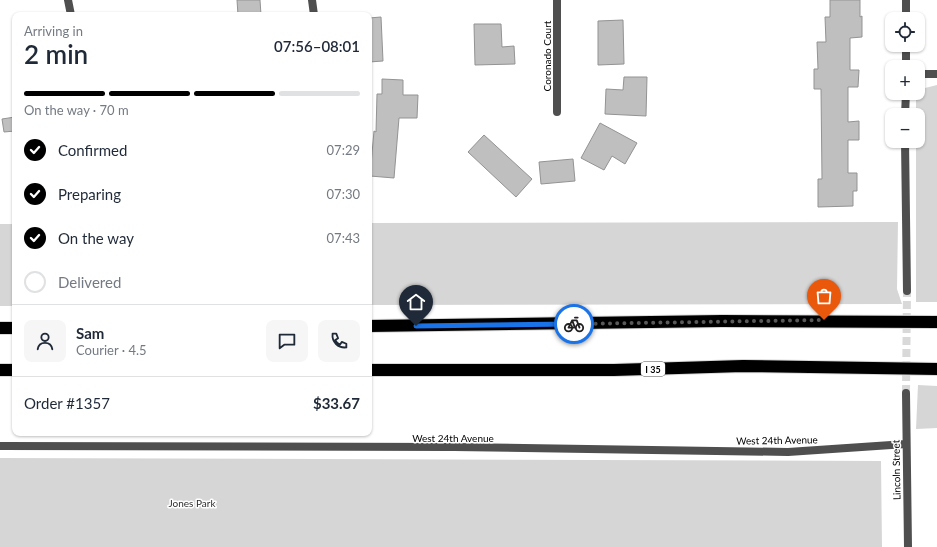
<!DOCTYPE html>
<html lang="en">
<head>
<meta charset="utf-8">
<style>
  :root { --surface:#fff; --page:#f6f6f7; --text:#1f2937; --muted:#747a83; --line:#e0e1e3; --accent:#000 }
  body { margin:0; font-family:Lato,sans-serif; background:var(--page); color:var(--text); height:100vh; display:flex; flex-direction:column; font-size:15px; white-space:nowrap }
  * { box-sizing:border-box; margin:0 }
  p { font-size:13px; color:var(--muted) }
  .icon { flex:none; width:22px; height:22px; fill:none; stroke:currentColor; stroke-width:2; stroke-linecap:round; stroke-linejoin:round }
  .map { position:relative; flex:1; overflow:hidden }
  .drawer { position:absolute; left:12px; top:12px; width:360px; height:424px; display:flex; flex-direction:column; background:var(--surface); border-radius:8px; box-shadow:0 1px 3px #0004 }
  .drawer>* { flex:none }
  .tools { position:absolute; left:885px; top:12px; display:grid; gap:8px }
  .tools a { display:grid; place-items:center; width:40px; height:40px; border-radius:8px; background:var(--surface); box-shadow:0 1px 3px #0004; font-size:20px }
  .pin { position:absolute; display:grid; place-items:center; width:34px; height:34px; color:#fff; margin:-41px -17px; border-radius:50% 50% 50% 0; rotate:-45deg; box-shadow:0 0 4px #0007 }
  .pin .icon { rotate:45deg }
  .courier { position:absolute; display:grid; place-items:center; width:40px; height:40px; margin:-20px; border:3px solid #1a73e8; border-radius:50%; background:#fff; color:#222; box-shadow:0 1px 5px #0007 }
  .head em { font-style:normal; font-weight:600 }
  .head div { display:flex; flex-direction:column-reverse }
  .head { display:flex; align-items:center; justify-content:space-between; height:68px; padding:0 12px }
  h1 { font-size:26px; font-weight:600; line-height:30px }
  .bar { display:grid; grid-template-columns:repeat(4,1fr); gap:6px 4px; align-content:center; height:48px; padding:0 12px }
  .bar i { height:5px; border-radius:3px; background:var(--line) }
  .bar .on { background:var(--accent) }
  .bar p { grid-column:span 4 }
  .line { display:flex; align-items:center; gap:10px; padding:0 12px; border-top:1px solid var(--line) }
  .line div { flex:1 }
  .round { display:grid; place-items:center; flex:none; width:42px; height:42px; border-radius:8px; background:var(--page) }
  ol { padding:0 12px; list-style:none }
  li { display:flex; align-items:center; gap:12px; height:44px }
  li p { margin-inline-start:auto }
  li .icon { padding:4px; border-radius:50%; background:var(--accent); color:#fff; stroke-width:4 }
  li:last-child { color:var(--muted) }
  li i { width:22px; height:22px; border:2px solid var(--line); border-radius:50% }
  .map>svg:first-child { display:block }
  .green { fill:#d6d6d6 }
  .building { fill:#bfbfbf; stroke:#939393 }
  .lines { fill:none; stroke-linecap:round; stroke-linejoin:round }
  .tertiary-tunnel { stroke:#d9d9d9; stroke-width:8; stroke-dasharray:8 4; stroke-linecap:butt }
  .motorway-casing { stroke:#dbdbdb; stroke-width:14 }
  .minor { stroke:#4f4f4f; stroke-width:8 }
  .tertiary { stroke:#4f4f4f; stroke-width:8 }
  .motorway { stroke:#000; stroke-width:12 }
  .done { stroke:#595959; stroke-width:4; stroke-dasharray:0 7.2 }
  .route { stroke:#1a73e8; stroke-width:5 }
  .labels { text-anchor:middle; dominant-baseline:central; stroke-width:3; stroke-linejoin:round; paint-order:stroke }
  .shield { fill:#fff; stroke:#4c4c4c; stroke-width:1 }
  .shield-label { font-size:9px; font-weight:bold; fill:#000 }
  .street-label { font-size:10px; fill:#000; stroke:#fff }
  .park-label { font-size:10px; fill:#2d2d2d; stroke:#fff }
</style>
</head>
<body>
<div class="map">
<svg width="937" height="547" viewBox="0 0 937 547">
  <rect width="100%" height="100%" fill="#fff"/>
  <!-- green -->
  <path class="green" d="M 937,85 L 937,302 L 916,302 L 916,141 L 918,141 L 918,115 L 916,115 L 916,98 L 921,89 Z
    M 898,222 L 897,289 L 902,304 L 369,305 L 369,223 Z
    M 0,224 L 15,224 L 15,306 L 0,306 Z
    M 918,385 L 937,386 L 937,428 L 916,429 Z
    M 0,458 L 881,461 L 882,547 L 0,547 Z"/>
  <!-- building -->
  <path class="building" d="M 237,0 L 260,0 L 261,15 L 238,15 Z
    M 830,0 L 860,0 L 860,17 L 862,16 L 862,37 L 850,38 L 850,70 L 859,70 L 858,87 L 848,87 L 848,122 L 859,121 L 859,140 L 848,140 L 848,173 L 857,173 L 857,191 L 853,191 L 853,206 L 818,207 L 818,179 L 822,179 L 821,89 L 814,89 L 814,69 L 818,69 L 817,42 L 826,42 L 825,17 L 830,17 Z
    M 381,17 L 383,61 L 369,62 L 369,18 Z
    M 623,20 L 624,64 L 598,65 L 598,21 Z
    M 474,24 L 501,24 L 502,47 L 514,46 L 515,64 L 475,65 Z
    M 624,77 L 647,77 L 646,116 L 605,114 L 606,89 L 623,90 Z
    M 382,79 L 403,80 L 403,95 L 418,95 L 417,118 L 399,118 L 394,178 L 370,176 L 374,131 L 376,132 L 377,94 L 382,94 Z
    M 15,117 L 15,131 L 4,132 L 2,119 Z
    M 600,123 L 637,143 L 625,164 L 612,156 L 604,170 L 581,158 Z
    M 484,135 L 532,179 L 516,197 L 468,152 Z
    M 573,159 L 575,181 L 541,184 L 539,162 Z"/>
  <g class="lines">
    <!-- tertiary-tunnel -->
    <path class="tertiary-tunnel" d="M 906,393 L 907,291"/>
    <!-- motorway casing -->
    <g class="motorway-casing">
      <path id="motorway" d="M 369,326 L 722,321 L 937,322
        M 0,328 L 15,328
        M 0,370 L 15,370
        M 369,370 L 614,370 L 743,366 L 937,369"/>
    </g>
    <!-- minor -->
    <path class="minor" d="M 68,0 L 71,15
      M 312,0 L 314,15
      M 918,74 L 937,74
      M 557,112 L 557,0"/>
    <!-- tertiary -->
    <path class="tertiary" d="M 906,0 L 906,19
      M 906,45 L 906,67
      M 905,115 L 906,93
      M 905,141 L 907,291
      M 906,393 L 908,547
      M 0,446 L 454,447 L 788,452 L 906,444"/>
    <!-- motorway -->
    <use href="#motorway" class="motorway"/>
  </g>
  <g class="lines">
    <!-- done -->
    <path class="done" d="M 574,324 L 824,320"/>
    <!-- route -->
    <path class="route" d="M 416,326 L 574,324"/>
  </g>
  <g class="labels">
    <!-- shield labels -->
    <rect class="shield" x="641" y="362" width="24" height="14" rx="3"/>
    <g class="shield-label">
      <text x="653" y="369">I 35</text>
    </g>
    <!-- street labels -->
    <g class="street-label">
      <text transform="translate(547 56) rotate(-90)">Coronado Court</text>
      <text x="453" y="438">West 24th Avenue</text>
      <text transform="translate(777 440) rotate(-1)">West 24th Avenue</text>
      <text transform="translate(896 470) rotate(-91)">Lincoln Street</text>
    </g>
    <!-- park labels -->
    <g class="park-label">
      <text x="192" y="503">Jones Park</text>
    </g>
  </g>
</svg>
<div class="tools">
<a><svg class="icon" aria-label="locate" viewBox="0 0 24 24"><circle cx="12" cy="12" r="6"/><path d="M12 2v4M12 18v4M2 12h4M18 12h4"/></svg></a>
<a>+</a>
<a>−</a>
</div>
<div class="pin" style="left:824px;top:320px;background:#ea580c"><svg class="icon" aria-label="bag" viewBox="0 0 24 24"><path d="M5 8h14l-1 12H6zM9 8a3 3 0 0 1 6 0"/></svg></div>
<div class="pin" style="left:416px;top:326px;background:#1f2937"><svg class="icon" aria-label="home" viewBox="0 0 24 24"><path d="M3 11l9-7 9 7M6 9v11h12V9"/></svg></div>
<div class="courier" style="left:574px;top:324px"><svg class="icon" aria-label="bike" viewBox="0 0 24 24"><circle cx="6" cy="16" r="4"/><circle cx="18" cy="16" r="4"/><path d="M6 16l4-8h5l3 8M10 8l3 8H6M13 5h3"/></svg></div>
<section class="drawer">
<div class="head"><div><h1>2 min</h1><p>Arriving in</p></div><em>07:56–08:01</em></div>
<div class="bar"><i class="on"></i><i class="on"></i><i class="on"></i><i></i><p>On the way · 70 m</p></div>
<ol>
<li><svg class="icon" aria-label="check" viewBox="0 0 24 24"><path d="M5 12l5 5 9-10"/></svg>Confirmed<p>07:29</p></li>
<li><svg class="icon" aria-label="check" viewBox="0 0 24 24"><path d="M5 12l5 5 9-10"/></svg>Preparing<p>07:30</p></li>
<li><svg class="icon" aria-label="check" viewBox="0 0 24 24"><path d="M5 12l5 5 9-10"/></svg>On the way<p>07:43</p></li>
<li><i></i>Delivered</li>
</ol>
<div class="line" style="height:72px"><a class="round"><svg class="icon" aria-label="person" viewBox="0 0 24 24"><circle cx="12" cy="8" r="4"/><path d="M4 21q1-7 8-7t8 7"/></svg></a><div><b>Sam</b><p>Courier · 4.5</p></div><a class="round"><svg class="icon" aria-label="chat" viewBox="0 0 24 24"><path d="M4 5h16v11H9l-5 4z"/></svg></a><a class="round"><svg class="icon" aria-label="phone" viewBox="0 0 24 24"><path d="M5 4h4l2 5-3 2q2 4 5 5l2-3 5 2v4C11 20 4 13 5 4z"/></svg></a></div>
<div class="line" style="height:52px"><div>Order #1357</div><b>$33.67</b></div>
</section>
</div>
</body>
</html>
